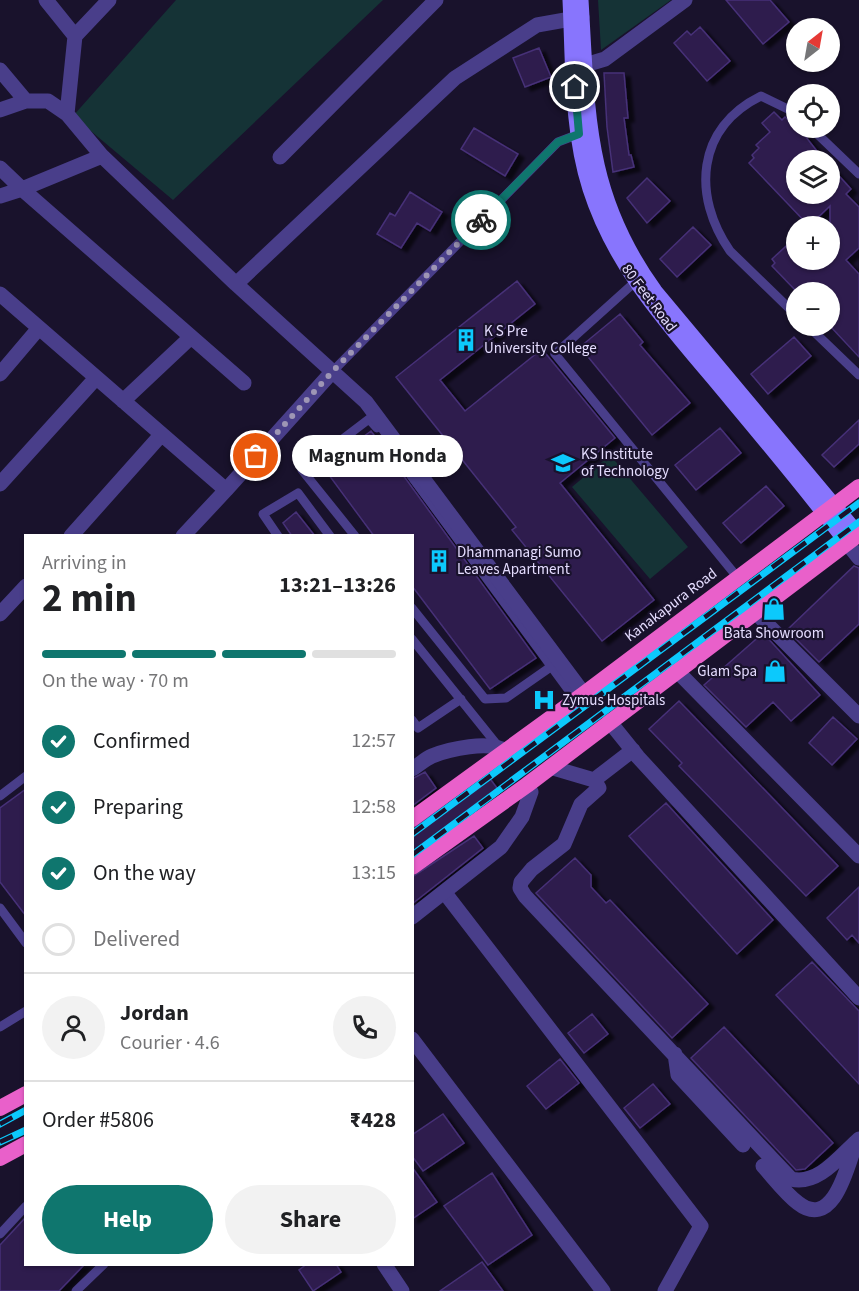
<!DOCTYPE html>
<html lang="en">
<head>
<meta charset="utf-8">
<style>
  :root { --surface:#fff; --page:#f2f2f2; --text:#202124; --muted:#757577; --line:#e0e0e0; --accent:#0f766e }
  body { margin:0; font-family:"Source Sans 3",sans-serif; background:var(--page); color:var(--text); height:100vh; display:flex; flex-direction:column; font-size:22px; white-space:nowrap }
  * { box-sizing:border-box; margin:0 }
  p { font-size:20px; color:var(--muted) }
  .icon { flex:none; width:33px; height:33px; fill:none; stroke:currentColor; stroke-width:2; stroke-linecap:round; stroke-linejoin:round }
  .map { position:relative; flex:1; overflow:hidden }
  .details { position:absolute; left:24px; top:534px; width:390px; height:732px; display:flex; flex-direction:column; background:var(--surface); border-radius:0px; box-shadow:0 2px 4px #0004 }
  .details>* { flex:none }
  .needle { width:39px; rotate:31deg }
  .buttons { position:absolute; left:786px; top:18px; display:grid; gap:12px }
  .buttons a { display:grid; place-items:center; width:54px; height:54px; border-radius:50%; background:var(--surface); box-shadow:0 2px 4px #0004; font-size:30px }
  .pin { position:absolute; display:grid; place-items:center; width:51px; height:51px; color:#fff; margin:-26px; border:3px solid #fff; border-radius:50%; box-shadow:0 2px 6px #0007 }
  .courier { position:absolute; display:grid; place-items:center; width:60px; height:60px; margin:-30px; border:4px solid #0f766e; border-radius:50%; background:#fff; color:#222; box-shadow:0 2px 8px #0007 }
  .bubble { position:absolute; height:42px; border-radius:21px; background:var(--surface); box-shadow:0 2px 4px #0004; font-size:20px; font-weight:700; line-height:42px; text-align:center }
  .overview em { font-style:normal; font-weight:700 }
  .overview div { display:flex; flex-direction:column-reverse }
  .overview { display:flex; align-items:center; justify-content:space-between; height:102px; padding:0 18px }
  h1 { font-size:39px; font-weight:700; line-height:45px }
  .bar { display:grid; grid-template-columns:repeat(4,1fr); gap:9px 6px; align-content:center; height:72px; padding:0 18px }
  .bar i { height:8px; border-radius:4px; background:var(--line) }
  .bar .selected { background:var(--accent) }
  .bar p { grid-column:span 4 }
  .line { display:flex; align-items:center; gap:15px; padding:0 18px; border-top:2px solid var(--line) }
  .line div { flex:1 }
  .round { display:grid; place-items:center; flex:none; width:63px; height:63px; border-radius:32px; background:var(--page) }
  ol { padding:0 18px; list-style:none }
  li { display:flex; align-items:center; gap:18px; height:66px }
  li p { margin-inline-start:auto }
  li .icon { padding:6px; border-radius:50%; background:var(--accent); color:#fff; stroke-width:4 }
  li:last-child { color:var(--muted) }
  li i { width:33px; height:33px; border:3px solid var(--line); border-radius:50% }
  .primary-button { display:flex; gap:12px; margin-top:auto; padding:12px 18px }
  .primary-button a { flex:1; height:69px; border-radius:36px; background:var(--accent); color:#fff; font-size:24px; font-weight:700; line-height:69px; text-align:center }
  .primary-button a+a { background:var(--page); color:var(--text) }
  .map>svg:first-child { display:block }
  .green { fill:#153336 }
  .building { fill:#2d1e4d; stroke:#473078; stroke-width:1.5; filter:url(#shadow) }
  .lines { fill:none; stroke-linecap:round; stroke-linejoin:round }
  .service { stroke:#493e8a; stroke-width:9 }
  .minor { stroke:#493e8a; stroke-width:15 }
  .tertiary { stroke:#493e8a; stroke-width:15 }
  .secondary { stroke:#8875fd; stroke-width:15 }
  .trunk { stroke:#e960ca; stroke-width:16 }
  .rail-casing { stroke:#0cc9fc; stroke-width:7 }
  .rail { stroke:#19122c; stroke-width:4.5; stroke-dasharray:14; stroke-linecap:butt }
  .done { stroke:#9e96b5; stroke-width:6; stroke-dasharray:0 10.8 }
  .route { stroke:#0f766e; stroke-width:8 }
  .labels { text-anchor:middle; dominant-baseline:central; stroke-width:4.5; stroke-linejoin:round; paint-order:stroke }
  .street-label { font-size:15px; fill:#e5ddff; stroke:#19122c }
  .poi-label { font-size:15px; fill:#e5ddff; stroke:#19122c; text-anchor:start }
</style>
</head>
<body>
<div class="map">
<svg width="859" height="1291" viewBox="0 0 859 1291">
  <defs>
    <filter id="shadow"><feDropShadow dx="6" dy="4" stdDeviation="1.5" flood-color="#0009"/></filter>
  </defs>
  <rect width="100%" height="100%" fill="#19122c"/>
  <!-- green -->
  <path class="green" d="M 176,0 L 383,0 L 173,200 L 73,116 Z
    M 598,0 L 671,0 L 601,50 Z
    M 610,455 L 688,547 L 650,579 L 572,487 Z"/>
  <!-- building -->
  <path class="building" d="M 726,0 L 770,0 L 789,22 L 763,44 Z
    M 700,27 L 730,61 L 707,81 L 674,43 L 687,31 L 691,35 Z
    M 539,48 L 551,77 L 525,87 L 513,58 Z
    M 604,73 L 624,73 L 628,118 L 624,118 L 629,155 L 631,155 L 634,167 L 613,172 L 607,127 Z
    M 774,112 L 782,120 L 785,117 L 802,132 L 824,160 L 796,160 L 796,194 L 830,194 L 830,166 L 851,189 L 846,194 L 859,207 L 859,248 L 846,260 L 859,274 L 859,357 L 830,326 L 830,292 L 797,292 L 772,266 L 775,263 L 772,259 L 796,237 L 796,260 L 830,260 L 830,206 L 809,226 L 749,163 L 754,158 L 752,155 L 759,148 L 756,145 L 770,132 L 762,123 Z
    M 474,128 L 518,154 L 505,176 L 461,149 Z
    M 647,178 L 670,201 L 647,223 L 627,198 Z
    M 410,192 L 442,212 L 430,231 L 417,223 L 401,248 L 377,234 L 390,213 L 395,216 Z
    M 693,227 L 711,245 L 677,277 L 660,259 Z
    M 517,281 L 535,304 L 440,380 L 465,411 L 542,349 L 615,438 L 560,483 L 654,600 L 602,641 L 512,530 L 516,527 L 396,377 Z
    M 620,314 L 643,342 L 640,345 L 690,403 L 652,435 L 580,347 Z
    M 794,337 L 811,356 L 768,394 L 751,374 Z
    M 859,420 L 859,444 L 834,467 L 822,455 Z
    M 720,428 L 741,453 L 696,490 L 675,465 Z
    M 371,431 L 536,658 L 490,689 L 412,586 L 412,536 L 374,536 L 323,467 Z
    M 766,486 L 784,506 L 741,543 L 723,523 Z
    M 296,512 L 315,536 L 292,536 L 283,523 Z
    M 854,566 L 859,568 L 859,624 L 819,662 L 787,630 Z
    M 763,633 L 820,695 L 791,721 L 773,702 L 746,727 L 704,685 Z
    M 679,701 L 838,866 L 806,896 L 679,766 L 682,763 L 649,729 Z
    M 833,717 L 857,739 L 832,765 L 809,743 Z
    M 425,772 L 436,788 L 412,806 L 412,779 Z
    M 488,776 L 500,792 L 412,854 L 412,829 Z
    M 26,789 L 26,916 L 0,882 L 0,808 Z
    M 666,803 L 773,920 L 737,954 L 629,836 Z
    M 474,836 L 483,848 L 412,904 L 412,877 Z
    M 575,858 L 591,875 L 591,887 L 606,903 L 610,900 L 708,1004 L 672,1038 L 536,893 Z
    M 859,887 L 859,943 L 852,935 L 847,940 L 827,918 Z
    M 812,962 L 859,1011 L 859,1084 L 776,995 Z
    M 592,1014 L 608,1034 L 584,1053 L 568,1033 Z
    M 724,1027 L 833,1143 L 805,1169 L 796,1170 L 691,1058 Z
    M 560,1059 L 579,1083 L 546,1109 L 527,1086 Z
    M 653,1084 L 670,1104 L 640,1128 L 624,1108 Z
    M 443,1114 L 464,1143 L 423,1171 L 412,1156 L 412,1135 Z
    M 412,1167 L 437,1202 L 412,1219 Z
    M 492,1173 L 532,1235 L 488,1265 L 444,1206 Z
    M 26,1217 L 26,1264 L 85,1264 L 59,1291 L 0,1291 L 0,1245 Z
    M 482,1262 L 503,1291 L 440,1291 Z
    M 307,1264 L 336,1264 L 341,1272 L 313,1291 L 299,1270 Z"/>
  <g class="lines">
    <!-- service -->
    <path class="service" d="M 796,113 L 761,96 C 696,128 692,196 730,251 L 796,315
      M 811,128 L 859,174
      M 635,282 L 555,354 L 738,578
      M 808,326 L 859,375
      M 332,372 L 558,142 L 579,134
      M 406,469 L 576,700
      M 278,536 L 263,514 L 298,493 L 330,536
      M 355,536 L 302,470 L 369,419 L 377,428
      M 412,608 L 485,699 L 506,698 L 552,666
      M 412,639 L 498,746
      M 412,720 L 418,728 L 461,699
      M 0,796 L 26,776
      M 0,908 L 26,943
      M 0,1027 L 26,1011
      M 0,1234 L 26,1206
      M 76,1291 L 104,1264"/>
    <!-- minor -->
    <path class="minor" d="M 46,0 L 75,36
      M 585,65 L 605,59 L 685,0
      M 0,70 L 26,101
      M 0,110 L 26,101 L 48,101 L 67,114 L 102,156 L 236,284 L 366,402 L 584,694
      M 67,114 L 75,36 L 109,0
      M 102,156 L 22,189 L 244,383
      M 280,157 L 436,0
      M 0,168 L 22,189 L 0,196
      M 236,284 L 455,78 L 537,25 L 582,17
      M 0,294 L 226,490 L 332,372
      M 0,374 L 39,328
      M 123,401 L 191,337
      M 0,484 L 96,378
      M 71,536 L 161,435
      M 183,536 L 226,490
      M 847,543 L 859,558
      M 755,612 L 859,716
      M 0,614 L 26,586
      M 677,671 L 859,856
      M 609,721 L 638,757 L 859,998
      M 550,767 L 594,780 L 599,788 L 581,804 L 564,844 L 532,869 L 521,882 L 520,888 L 525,896 L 791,1179 C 818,1186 840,1156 859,1139
      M 594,780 L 633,750
      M 445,893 L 701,1226 L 665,1291
      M 412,1039 L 603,1291
      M 675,1054 L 678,1075 L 743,1145
      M 763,1166 C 774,1178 785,1193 798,1203 C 834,1231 848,1164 856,1142
      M 384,1264 L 402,1291"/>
    <!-- tertiary -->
    <path class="tertiary" d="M 412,769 C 419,765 425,759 432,756 C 449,749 490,740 505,751
      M 412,917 L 501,847 L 522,817 L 531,792 L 527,785"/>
    <!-- secondary -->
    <path class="secondary" d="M 570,0 C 573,62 571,130 590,189 C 614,264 663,319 713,378 C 758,432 804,486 847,543
      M 581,0 C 588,114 585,194 655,291 L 858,534"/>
    <!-- trunk -->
    <path class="trunk" d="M 412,819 L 584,694 L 859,487
      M 412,867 L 527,785 L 859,534
      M 0,1108 L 26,1094
      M 0,1158 L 26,1144"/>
    <!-- rail casing -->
    <g class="rail-casing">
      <path id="rail" d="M 412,834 L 859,503
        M 412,855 L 859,522
        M 0,1124 L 26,1110
        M 0,1142 L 26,1130"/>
    </g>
    <!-- rail -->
    <use href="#rail" class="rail"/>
  </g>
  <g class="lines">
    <!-- done -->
    <path class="done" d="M 256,456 L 332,372 L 481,220"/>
    <!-- route -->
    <path class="route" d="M 481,220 L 558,142 L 579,134 L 575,87"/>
  </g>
  <!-- icons -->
  <defs>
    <g id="building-bare" transform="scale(1.8)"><path d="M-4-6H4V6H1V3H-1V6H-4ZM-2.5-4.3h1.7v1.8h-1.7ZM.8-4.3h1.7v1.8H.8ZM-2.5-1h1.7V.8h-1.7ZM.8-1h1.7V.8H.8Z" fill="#0cc9fc" stroke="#19122c" stroke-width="2.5" paint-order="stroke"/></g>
    <g id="university-bare" transform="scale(1.8)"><path d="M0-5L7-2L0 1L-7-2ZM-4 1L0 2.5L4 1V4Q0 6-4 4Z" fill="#0cc9fc" stroke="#19122c" stroke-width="2.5" paint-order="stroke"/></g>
    <g id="shop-bare" transform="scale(1.8)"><path d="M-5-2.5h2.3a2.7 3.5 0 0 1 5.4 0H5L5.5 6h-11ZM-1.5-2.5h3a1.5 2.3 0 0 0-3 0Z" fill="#0cc9fc" stroke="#19122c" stroke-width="2.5" paint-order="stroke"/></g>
    <g id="hospital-bare" transform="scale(1.8)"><path d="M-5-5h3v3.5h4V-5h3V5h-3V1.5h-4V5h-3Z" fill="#0cc9fc" stroke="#19122c" stroke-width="2.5" paint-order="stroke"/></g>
  </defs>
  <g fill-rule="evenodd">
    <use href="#building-bare" x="466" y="340"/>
    <use href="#university-bare" x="563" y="463"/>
    <use href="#building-bare" x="439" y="561"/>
    <use href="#shop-bare" x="774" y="609"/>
    <use href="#shop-bare" x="775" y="671"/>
    <use href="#hospital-bare" x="544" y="700"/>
  </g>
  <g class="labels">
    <!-- street labels -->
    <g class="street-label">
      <text transform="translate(649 298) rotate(53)">80 Feet Road</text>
      <text transform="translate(671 605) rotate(-37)">Kanakapura Road</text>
    </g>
    <!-- poi labels -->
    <g class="poi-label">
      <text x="484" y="331">K S Pre<tspan x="484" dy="17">University College</tspan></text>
      <text x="581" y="454">KS Institute<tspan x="581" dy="17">of Technology</tspan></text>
      <text x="457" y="552">Dhammanagi Sumo<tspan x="457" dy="17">Leaves Apartment</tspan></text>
      <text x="774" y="633" text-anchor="middle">Bata Showroom</text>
      <text x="757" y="671" text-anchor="end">Glam Spa</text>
      <text x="562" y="700">Zymus Hospitals</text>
    </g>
  </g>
</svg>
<div class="buttons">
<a><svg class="needle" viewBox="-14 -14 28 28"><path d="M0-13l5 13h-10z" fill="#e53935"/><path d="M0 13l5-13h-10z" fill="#757577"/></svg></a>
<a><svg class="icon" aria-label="locate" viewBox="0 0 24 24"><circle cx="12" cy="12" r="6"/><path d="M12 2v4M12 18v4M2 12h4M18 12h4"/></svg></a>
<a><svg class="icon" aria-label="layers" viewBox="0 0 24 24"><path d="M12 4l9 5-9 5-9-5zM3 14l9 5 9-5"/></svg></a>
<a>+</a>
<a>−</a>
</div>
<div class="pin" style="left:256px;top:456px;background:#ea580c"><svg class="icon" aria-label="bag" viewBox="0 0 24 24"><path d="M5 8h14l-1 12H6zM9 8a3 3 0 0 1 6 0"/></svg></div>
<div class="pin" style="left:575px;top:87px;background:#1f2937"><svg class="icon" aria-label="home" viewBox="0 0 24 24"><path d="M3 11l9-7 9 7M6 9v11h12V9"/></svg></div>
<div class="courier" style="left:481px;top:220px"><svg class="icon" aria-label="bike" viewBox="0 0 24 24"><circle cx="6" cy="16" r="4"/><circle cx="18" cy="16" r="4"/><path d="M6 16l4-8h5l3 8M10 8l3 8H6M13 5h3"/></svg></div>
<div class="bubble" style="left:292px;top:435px;width:171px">Magnum Honda</div>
<section class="details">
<div class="overview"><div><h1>2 min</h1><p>Arriving in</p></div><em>13:21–13:26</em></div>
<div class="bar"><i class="selected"></i><i class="selected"></i><i class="selected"></i><i></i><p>On the way · 70 m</p></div>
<ol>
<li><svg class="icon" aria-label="check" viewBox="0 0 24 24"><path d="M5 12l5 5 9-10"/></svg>Confirmed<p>12:57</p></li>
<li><svg class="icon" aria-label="check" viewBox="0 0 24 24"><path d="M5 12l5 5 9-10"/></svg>Preparing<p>12:58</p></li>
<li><svg class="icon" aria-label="check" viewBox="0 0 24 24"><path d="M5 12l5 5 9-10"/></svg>On the way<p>13:15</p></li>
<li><i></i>Delivered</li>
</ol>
<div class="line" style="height:108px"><a class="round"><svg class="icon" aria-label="person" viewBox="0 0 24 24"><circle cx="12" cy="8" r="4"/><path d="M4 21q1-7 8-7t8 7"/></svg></a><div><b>Jordan</b><p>Courier · 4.6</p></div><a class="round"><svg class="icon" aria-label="phone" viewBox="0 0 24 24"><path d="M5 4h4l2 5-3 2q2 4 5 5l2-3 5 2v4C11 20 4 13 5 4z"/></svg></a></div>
<div class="line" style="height:78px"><div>Order #5806</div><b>₹428</b></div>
<div class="primary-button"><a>Help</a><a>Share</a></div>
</section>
</div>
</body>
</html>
